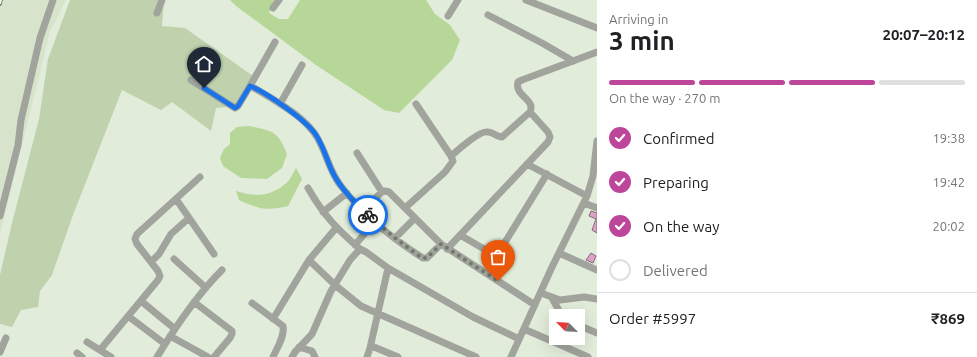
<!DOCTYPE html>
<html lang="en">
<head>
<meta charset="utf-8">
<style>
  :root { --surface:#fff; --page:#f2f2f2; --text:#202124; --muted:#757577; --line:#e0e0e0; --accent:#bd459a }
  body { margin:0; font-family:Ubuntu,sans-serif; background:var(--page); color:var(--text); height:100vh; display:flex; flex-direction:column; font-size:15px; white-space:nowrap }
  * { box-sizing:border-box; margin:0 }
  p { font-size:13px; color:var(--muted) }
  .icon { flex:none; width:22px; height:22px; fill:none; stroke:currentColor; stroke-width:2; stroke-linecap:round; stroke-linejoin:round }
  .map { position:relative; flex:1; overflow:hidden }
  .panel { display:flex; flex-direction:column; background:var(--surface); width:380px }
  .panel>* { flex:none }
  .needle { width:26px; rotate:294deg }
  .buttons { position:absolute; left:549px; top:309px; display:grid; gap:8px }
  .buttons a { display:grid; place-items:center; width:36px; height:36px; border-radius:0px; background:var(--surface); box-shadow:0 4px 16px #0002; font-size:20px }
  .pin { position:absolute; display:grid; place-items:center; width:34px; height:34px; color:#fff; margin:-41px -17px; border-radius:50% 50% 50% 0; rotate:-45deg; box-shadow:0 0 4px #0007 }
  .pin .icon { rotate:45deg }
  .courier { position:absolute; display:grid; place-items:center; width:40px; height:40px; margin:-20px; border:3px solid #1a73e8; border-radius:50%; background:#fff; color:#222; box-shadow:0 1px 5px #0007 }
  .head em { font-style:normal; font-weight:700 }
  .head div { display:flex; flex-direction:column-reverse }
  .head { display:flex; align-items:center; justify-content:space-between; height:68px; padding:0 12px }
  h1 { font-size:26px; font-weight:700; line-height:30px }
  .bar { display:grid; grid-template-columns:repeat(4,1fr); gap:6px 4px; align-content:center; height:48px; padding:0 12px }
  .bar i { height:5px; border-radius:3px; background:var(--line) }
  .bar .active { background:var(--accent) }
  .bar p { grid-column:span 4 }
  .line { display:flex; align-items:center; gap:10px; padding:0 12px; border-top:1px solid var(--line) }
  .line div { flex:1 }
  ol { padding:0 12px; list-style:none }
  li { display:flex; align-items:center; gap:12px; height:44px }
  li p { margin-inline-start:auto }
  li .icon { padding:4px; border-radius:50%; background:var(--accent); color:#fff; stroke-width:4 }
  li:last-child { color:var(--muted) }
  li i { width:22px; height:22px; border:2px solid var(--line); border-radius:50% }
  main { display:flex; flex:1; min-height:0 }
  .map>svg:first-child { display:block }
  .built { fill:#d7e4cb }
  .green { fill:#bfd2ad }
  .water { fill:#b7d799 }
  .building { fill:#dfa0c7; stroke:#806f79 }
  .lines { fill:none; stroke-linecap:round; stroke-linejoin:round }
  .minor { stroke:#a0a49c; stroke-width:7 }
  .rail-casing { stroke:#62675d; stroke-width:3.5 }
  .rail { stroke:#eff9e7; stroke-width:2; stroke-dasharray:6; stroke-linecap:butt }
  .done { stroke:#73786d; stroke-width:4; stroke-dasharray:0 7.2 }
  .route { stroke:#1a73e8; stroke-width:5 }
</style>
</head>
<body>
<main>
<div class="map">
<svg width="597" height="357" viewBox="0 0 597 357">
  <rect width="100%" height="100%" fill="#e2ecda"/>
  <!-- built -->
  <path class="built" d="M 0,0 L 66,0 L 50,32 L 0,234 Z"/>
  <!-- green -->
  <path class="green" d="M 70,0 L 164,0 L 162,26 L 185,28 L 253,76 L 235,106 L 216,108 L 211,131 L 172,102 L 161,110 L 122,90 L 73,215 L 52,275 L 40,291 L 38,307 L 21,310 L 12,327 L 0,324 L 0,275 L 12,223 L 39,119 L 48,59 Z"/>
  <!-- water -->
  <path class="water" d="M 230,0 L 274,0 L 269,13 L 279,19 L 288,19 L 300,0 L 426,0 L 435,14 L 450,25 L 460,40 L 452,60 L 399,113 L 384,110 L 316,65 L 236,6 Z
    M 249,126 C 273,131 278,131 287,154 L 282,168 L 267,179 L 241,178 L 223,166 L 220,158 L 224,149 L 230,144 L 230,133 L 237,127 Z
    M 296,168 L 302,179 L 288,206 C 266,211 259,209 239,200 L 236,191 C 254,197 270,197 285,184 C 290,181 293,173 296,168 Z"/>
  <!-- building -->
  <path class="building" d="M 591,211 L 597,213 L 597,233 L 592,230 L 596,219 L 589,216 Z
    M 591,253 L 596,256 L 593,263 L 586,260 Z"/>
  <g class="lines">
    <!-- minor -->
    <path class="minor" d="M 526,0 L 597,28
      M 273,8 L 279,0
      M 157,13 L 162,0
      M 488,15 L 542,43 L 573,61
      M 448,16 L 458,0
      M 191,80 L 235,108 L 238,106 L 250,86 C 257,89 264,94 271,98 C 290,110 312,123 321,145 C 328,159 331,174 341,186 C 362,214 393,239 423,258 L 427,258 L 441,244
      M 250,86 L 275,42
      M 280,104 L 302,65
      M 357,153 L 382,192
      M 451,156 C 458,150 480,130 488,132 C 493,132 497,137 502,137 L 530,112 C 536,99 514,96 518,82 L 522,80 L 597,52
      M 527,164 L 587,196
      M 308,188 C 324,216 337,229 360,249
      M 176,199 L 214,254
      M 584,203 L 597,208
      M 405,208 L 445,172 L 453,161 L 451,156 L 416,104
      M 362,210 L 382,192 L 385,191 L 389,192 L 441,244 L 535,305
      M 323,212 L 347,193
      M 0,216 L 18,145 L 21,120 L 40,38 L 53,0
      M 460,235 L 491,253 L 495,254 L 499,252 L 547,174
      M 395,238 L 415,218
      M 355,245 L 375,221
      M 447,249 L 548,142 L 550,137 L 548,132 L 530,112
      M 559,253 L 597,270
      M 174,259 L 205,287
      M 309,260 L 335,285 L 361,306 L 476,357
      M 151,262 L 159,254 L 171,234 L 189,218
      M 541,293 L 560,300 L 584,297 L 597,299
      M 552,298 L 562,316
      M 141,301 L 175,329
      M 194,302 L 232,331 L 232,334 L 230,338 L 214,357
      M 252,303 L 283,326 C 285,336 277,348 273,357
      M 128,316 L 165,344
      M 273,319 L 309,260 L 336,228
      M 578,325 L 597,333
      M 524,329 L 588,357
      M 170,336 L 208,357
      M 87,342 L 111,357
      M 299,347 L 312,351 L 315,357
      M 370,348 L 388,268
      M 100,350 L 158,280 L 160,276 L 158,271 L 137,244 L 135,239 L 137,234 L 200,177
      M 0,352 L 6,338
      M 77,353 L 82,357
      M 157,357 C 176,326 196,296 222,270
      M 292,357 L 295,352 L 312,334 L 331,291 L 350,260 L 360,249 L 366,252 L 388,268 L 473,317 L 519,339
      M 367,357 L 370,348 L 374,347 L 398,357
      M 511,357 L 552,267 L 587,196 L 593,176 L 597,141"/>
    <!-- rail casing -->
    <g class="rail-casing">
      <path id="rail" d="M 0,4 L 1,0"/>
    </g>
    <!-- rail -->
    <use href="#rail" class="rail"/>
  </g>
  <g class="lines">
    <!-- done -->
    <path class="done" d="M 368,215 L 395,238 L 422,258 L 427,258 L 441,244 L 498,281"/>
    <!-- route -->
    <path class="route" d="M 204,88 L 235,108 L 238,106 L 250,86 C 266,92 307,121 316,135 C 324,147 327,162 334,175 C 342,190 355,203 368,215"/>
  </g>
</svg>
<div class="buttons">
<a><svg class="needle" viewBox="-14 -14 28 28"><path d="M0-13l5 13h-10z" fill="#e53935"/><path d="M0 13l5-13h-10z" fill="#757577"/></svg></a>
</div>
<div class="pin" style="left:498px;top:281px;background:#ea580c"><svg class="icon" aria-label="bag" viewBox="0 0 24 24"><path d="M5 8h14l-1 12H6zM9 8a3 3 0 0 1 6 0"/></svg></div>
<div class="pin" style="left:204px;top:88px;background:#1f2937"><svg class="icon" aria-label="home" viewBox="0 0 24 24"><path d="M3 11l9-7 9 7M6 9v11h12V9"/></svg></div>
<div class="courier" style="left:368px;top:215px"><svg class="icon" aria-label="bike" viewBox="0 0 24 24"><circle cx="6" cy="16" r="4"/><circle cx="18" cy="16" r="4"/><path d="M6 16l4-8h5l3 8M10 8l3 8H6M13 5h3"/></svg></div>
</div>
<section class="panel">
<div class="head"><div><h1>3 min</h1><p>Arriving in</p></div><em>20:07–20:12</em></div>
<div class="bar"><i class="active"></i><i class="active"></i><i class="active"></i><i></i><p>On the way · 270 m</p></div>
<ol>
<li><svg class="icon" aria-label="check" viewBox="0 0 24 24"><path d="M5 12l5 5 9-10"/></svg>Confirmed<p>19:38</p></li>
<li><svg class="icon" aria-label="check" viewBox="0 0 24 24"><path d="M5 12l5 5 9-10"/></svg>Preparing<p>19:42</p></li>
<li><svg class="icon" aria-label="check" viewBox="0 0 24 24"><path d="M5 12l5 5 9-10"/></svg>On the way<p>20:02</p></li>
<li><i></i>Delivered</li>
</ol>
<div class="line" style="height:52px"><div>Order #5997</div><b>₹869</b></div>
</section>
</main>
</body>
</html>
